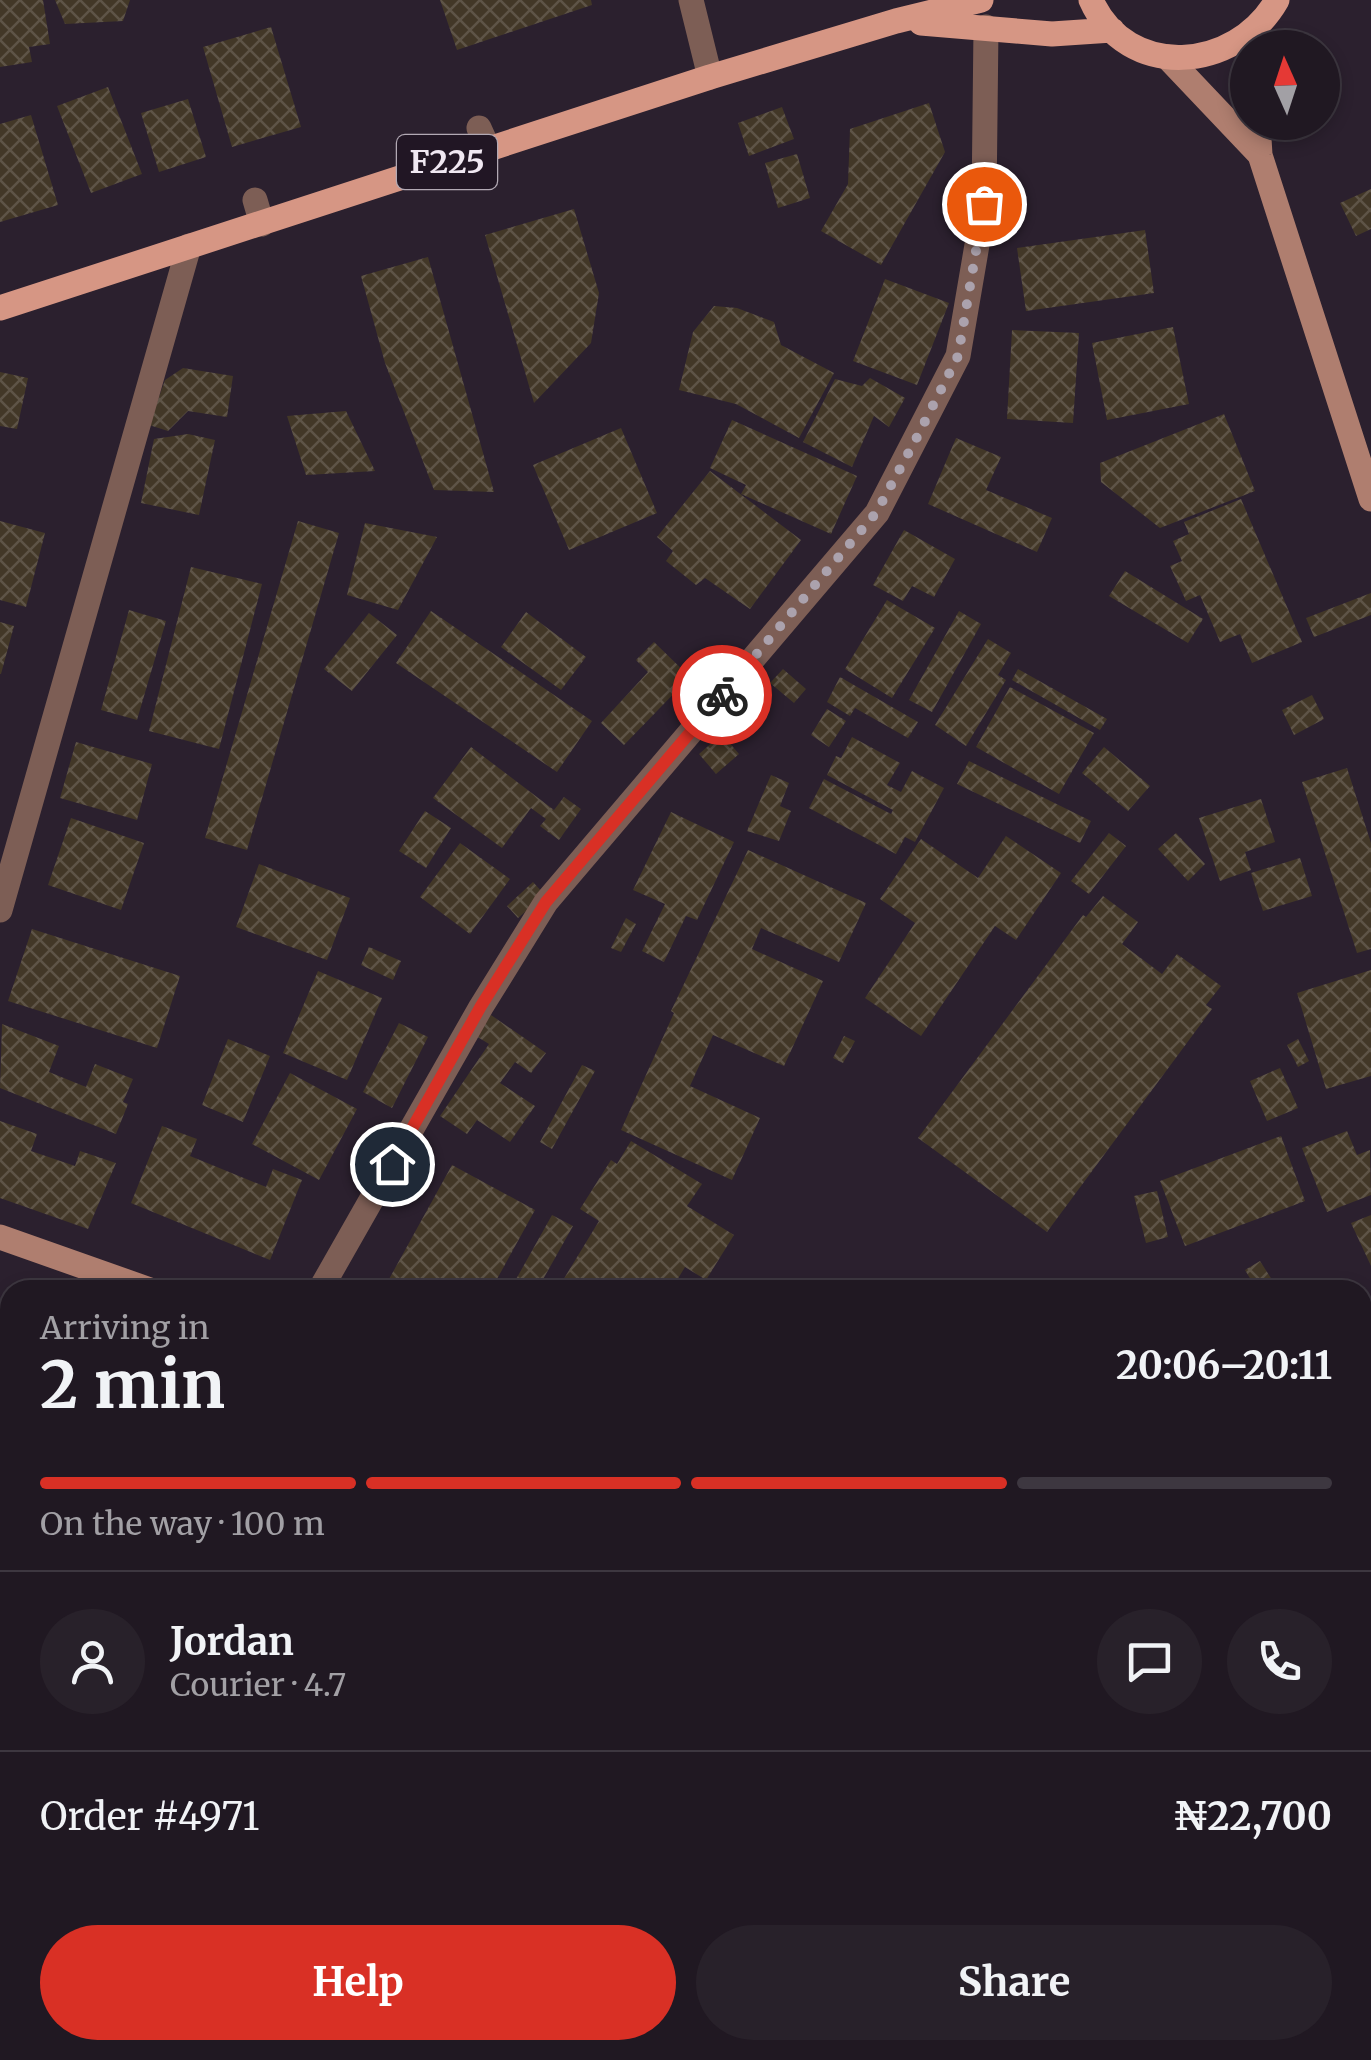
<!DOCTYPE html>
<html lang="en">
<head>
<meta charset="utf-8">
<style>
  :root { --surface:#201822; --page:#28212a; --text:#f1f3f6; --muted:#a2a0a5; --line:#3d3740; --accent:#d93025 }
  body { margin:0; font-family:Merriweather,serif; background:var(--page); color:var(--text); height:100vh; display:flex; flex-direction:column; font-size:38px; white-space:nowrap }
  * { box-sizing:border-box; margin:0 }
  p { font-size:32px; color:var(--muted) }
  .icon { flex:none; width:55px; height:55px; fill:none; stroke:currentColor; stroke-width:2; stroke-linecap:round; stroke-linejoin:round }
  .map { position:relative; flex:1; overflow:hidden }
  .sheet { position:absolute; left:0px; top:1280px; width:1372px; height:780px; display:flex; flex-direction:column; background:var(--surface); border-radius:30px 30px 0 0; box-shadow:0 5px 15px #0003,0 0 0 2px var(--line) }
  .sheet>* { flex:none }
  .needle { width:65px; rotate:357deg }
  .controls { position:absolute; left:1230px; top:30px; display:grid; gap:20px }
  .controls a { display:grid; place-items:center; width:110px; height:110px; border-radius:50%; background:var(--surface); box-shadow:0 5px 15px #0003,0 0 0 2px var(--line); font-size:50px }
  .pin { position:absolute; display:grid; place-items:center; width:85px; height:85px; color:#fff; margin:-42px; border:5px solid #fff; border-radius:50%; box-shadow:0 2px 10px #0007 }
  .courier { position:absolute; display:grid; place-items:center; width:100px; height:100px; margin:-50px; border:8px solid #d93025; border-radius:50%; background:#fff; color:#222; box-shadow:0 2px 12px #0007 }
  .head em { font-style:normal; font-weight:700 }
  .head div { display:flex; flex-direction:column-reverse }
  .head { display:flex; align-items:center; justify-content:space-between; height:170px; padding:0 40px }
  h1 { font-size:65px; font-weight:700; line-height:75px }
  .bar { display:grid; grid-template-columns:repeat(4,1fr); gap:15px 10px; align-content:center; height:120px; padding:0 40px }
  .bar i { height:12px; border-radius:8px; background:var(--line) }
  .bar .on { background:var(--accent) }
  .bar p { grid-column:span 4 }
  .line { display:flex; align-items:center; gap:25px; padding:0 40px; border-top:2px solid var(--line) }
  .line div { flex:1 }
  .round { display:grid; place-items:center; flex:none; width:105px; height:105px; border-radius:52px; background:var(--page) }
  .cta { display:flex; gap:20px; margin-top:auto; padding:20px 40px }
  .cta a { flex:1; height:115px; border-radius:60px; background:var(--accent); color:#fff; font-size:40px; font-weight:700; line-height:115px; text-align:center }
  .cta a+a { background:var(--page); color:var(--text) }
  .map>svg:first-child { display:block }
  .building { fill:url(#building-cross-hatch) }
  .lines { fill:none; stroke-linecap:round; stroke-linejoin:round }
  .street { stroke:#7d5e55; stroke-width:25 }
  .secondary { stroke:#af7e6f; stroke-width:25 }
  .primary { stroke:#d69684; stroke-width:25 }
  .done { stroke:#aba2ad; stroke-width:10; stroke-dasharray:0 18 }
  .route { stroke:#d93025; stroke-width:12 }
  .labels { text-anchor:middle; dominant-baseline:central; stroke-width:8; stroke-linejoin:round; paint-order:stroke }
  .shield { fill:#211624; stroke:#b2a9b4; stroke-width:2.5 }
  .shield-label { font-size:32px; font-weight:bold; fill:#f0e8f2 }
</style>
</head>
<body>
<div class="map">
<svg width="1371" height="2060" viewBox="0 0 1371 2060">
  <defs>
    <pattern id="building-cross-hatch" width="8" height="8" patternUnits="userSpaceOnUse" patternTransform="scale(2.5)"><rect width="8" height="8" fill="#423727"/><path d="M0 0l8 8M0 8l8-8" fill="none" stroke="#5e5447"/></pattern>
  </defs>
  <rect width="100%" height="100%" fill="#2b202e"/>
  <!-- building -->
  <path class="building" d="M 0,0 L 43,0 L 50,44 L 29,47 L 32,62 L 0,67 Z
    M 55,0 L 130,0 L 123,21 L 65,24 Z
    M 440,0 L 591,0 L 592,5 L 457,50 Z
    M 271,27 L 301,127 L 232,147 L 203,47 Z
    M 108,87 L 142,174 L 91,193 L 57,106 Z
    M 188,99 L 206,157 L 159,172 L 141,113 Z
    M 929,103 L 945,152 L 881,265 L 821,231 L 848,184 L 850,129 Z
    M 782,107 L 794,139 L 749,156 L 738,123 Z
    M 31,115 L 58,205 L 0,222 L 0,124 Z
    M 797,154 L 810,198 L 778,208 L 765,163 Z
    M 1371,189 L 1371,229 L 1356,236 L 1340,203 Z
    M 574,209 L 599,293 L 591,343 L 534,403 L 485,235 Z
    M 1145,230 L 1154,293 L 1026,311 L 1017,248 Z
    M 428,257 L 494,492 L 434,490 L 385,363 L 361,276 Z
    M 885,279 L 949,303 L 917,385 L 853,361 Z
    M 714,306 L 737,308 L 774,322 L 781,345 L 834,373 L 799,438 L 736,404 L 679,390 L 693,332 Z
    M 1173,327 L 1189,404 L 1107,420 L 1092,343 Z
    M 1012,330 L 1079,333 L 1073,423 L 1007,419 Z
    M 183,368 L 233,376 L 227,417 L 188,411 L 168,431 L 149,425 L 165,380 Z
    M 0,372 L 28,378 L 17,429 L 0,426 Z
    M 870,378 L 905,398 L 889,427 L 874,416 L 852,467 L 803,442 L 835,379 L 862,386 Z
    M 346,411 L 375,471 L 306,475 L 287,416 Z
    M 1224,414 L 1255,491 L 1160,528 L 1101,482 L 1100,463 Z
    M 732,420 L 857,476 L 831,534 L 741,494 L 746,485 L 710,468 Z
    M 621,428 L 657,513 L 569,550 L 533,465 Z
    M 188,434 L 215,440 L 199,515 L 141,503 L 154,439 Z
    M 956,438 L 1001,457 L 986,490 L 1052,518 L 1037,552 L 928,504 Z
    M 710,471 L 801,540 L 750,609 L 705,578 L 696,585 L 666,561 L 673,551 L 657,537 Z
    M 1241,499 L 1302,642 L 1252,663 L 1240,634 L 1220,642 L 1200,595 L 1186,601 L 1170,566 L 1182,561 L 1173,541 L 1189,534 L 1184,522 Z
    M 0,521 L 45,533 L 26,607 L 0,600 Z
    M 298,521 L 339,533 L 247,850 L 205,838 Z
    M 365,523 L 437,537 L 398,610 L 347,595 Z
    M 904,530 L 955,559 L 934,597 L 912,586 L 903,601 L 873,585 Z
    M 191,567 L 262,584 L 219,749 L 149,731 Z
    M 1125,571 L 1203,619 L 1188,643 L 1109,596 Z
    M 1371,593 L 1371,615 L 1314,637 L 1306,618 Z
    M 887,600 L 935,628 L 892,698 L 845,669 Z
    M 129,610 L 166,621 L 137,720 L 101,710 Z
    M 431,611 L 592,721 L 557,772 L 396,663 Z
    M 959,611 L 981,624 L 932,712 L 909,700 Z
    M 526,612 L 586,657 L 561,690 L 501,647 Z
    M 369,613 L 397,635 L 352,691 L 324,669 Z
    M 0,622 L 14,626 L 1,674 L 0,674 Z
    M 988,639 L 1011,653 L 998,675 L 1006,680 L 966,746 L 935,725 Z
    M 654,642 L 690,677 L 624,745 L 601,723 L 648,672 L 636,660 Z
    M 783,669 L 806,689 L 794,703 L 770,683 Z
    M 1018,669 L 1107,719 L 1100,730 L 1012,680 Z
    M 840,677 L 918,722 L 908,738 L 855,708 L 850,716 L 827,702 Z
    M 1010,687 L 1094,733 L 1059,794 L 976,747 Z
    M 1312,695 L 1324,719 L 1294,735 L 1282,710 Z
    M 827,709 L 846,721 L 829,747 L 811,735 Z
    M 722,734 L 739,754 L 716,774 L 699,754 Z
    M 852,737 L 900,763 L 887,785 L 901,792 L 912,771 L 944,788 L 915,842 L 905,837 L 896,854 L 809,808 L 824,779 L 891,814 L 893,810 L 827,775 L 836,756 L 841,758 Z
    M 76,742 L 152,764 L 137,820 L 60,798 Z
    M 471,747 L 554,810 L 564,797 L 581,809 L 559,840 L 540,826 L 546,819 L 531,808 L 502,848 L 433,798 Z
    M 1104,747 L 1150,786 L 1128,811 L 1082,773 Z
    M 969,761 L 1091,821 L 1080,843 L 957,784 Z
    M 1347,768 L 1371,843 L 1371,949 L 1357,953 L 1302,782 Z
    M 771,775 L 789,783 L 780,806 L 791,811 L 779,841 L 747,831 Z
    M 1261,799 L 1275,842 L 1245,852 L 1251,870 L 1220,881 L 1199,818 Z
    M 425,811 L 451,828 L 426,868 L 399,851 Z
    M 671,812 L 734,842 L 697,920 L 686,916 L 664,962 L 642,951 L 665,904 L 633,890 Z
    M 71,818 L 144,843 L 121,910 L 48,885 Z
    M 1109,833 L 1126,846 L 1089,894 L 1071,881 Z
    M 1176,833 L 1205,864 L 1188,881 L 1158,849 Z
    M 1006,836 L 1061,873 L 1016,940 L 995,926 L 921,1036 L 865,998 L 915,923 L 880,899 L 921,839 L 978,878 Z
    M 460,843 L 510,879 L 470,934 L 420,897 Z
    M 748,850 L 866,903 L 839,962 L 761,928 L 752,949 L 823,981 L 784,1066 L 713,1035 L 690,1086 L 760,1118 L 732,1180 L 621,1130 L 674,1013 L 671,1011 Z
    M 1300,858 L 1312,896 L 1263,911 L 1251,873 Z
    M 259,864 L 350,898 L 327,960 L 236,927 Z
    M 533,882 L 545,895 L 518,918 L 507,906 Z
    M 1103,896 L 1138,922 L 1122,944 L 1162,974 L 1177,954 L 1221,986 L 1206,1005 L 1212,1009 L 1047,1232 L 918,1138 L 1083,915 L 1086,917 Z
    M 626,918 L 636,924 L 621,952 L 611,948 Z
    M 32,929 L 180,976 L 157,1048 L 8,1001 Z
    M 369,947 L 401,961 L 393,980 L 361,965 Z
    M 1371,970 L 1371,1076 L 1326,1089 L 1297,993 Z
    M 318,971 L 382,998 L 347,1080 L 283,1053 Z
    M 491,1015 L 546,1053 L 531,1073 L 515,1062 L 500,1083 L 535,1106 L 510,1142 L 477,1120 L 467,1134 L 440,1116 L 489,1044 L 476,1036 Z
    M 399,1023 L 428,1037 L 392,1108 L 363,1092 Z
    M 2,1024 L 59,1046 L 49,1072 L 86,1087 L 95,1064 L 133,1079 L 123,1102 L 128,1104 L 116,1134 L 0,1088 Z
    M 844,1036 L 855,1041 L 843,1063 L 833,1058 Z
    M 228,1039 L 270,1056 L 243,1122 L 202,1105 Z
    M 1298,1039 L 1309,1061 L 1298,1067 L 1287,1045 Z
    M 582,1065 L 595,1071 L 552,1149 L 540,1142 Z
    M 1280,1068 L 1298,1108 L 1267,1121 L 1250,1081 Z
    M 290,1073 L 357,1109 L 319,1180 L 252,1144 Z
    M 0,1121 L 37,1134 L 31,1151 L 75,1166 L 80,1151 L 116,1163 L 88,1229 L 0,1198 Z
    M 162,1126 L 197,1139 L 190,1156 L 266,1187 L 273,1169 L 302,1180 L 270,1260 L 131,1203 Z
    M 1347,1131 L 1357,1155 L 1370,1150 L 1371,1195 L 1327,1212 L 1302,1148 Z
    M 1281,1136 L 1305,1201 L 1185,1246 L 1160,1181 Z
    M 631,1141 L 702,1184 L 687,1206 L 734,1235 L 706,1280 L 685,1267 L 671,1290 L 557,1290 L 599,1221 L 580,1209 L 611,1160 L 617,1164 Z
    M 452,1165 L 535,1210 L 491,1290 L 383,1290 Z
    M 1157,1191 L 1168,1237 L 1146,1243 L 1134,1196 Z
    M 552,1215 L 573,1226 L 537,1290 L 510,1290 Z
    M 1371,1215 L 1371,1266 L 1351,1223 Z
    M 1260,1261 L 1276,1286 L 1270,1290 L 1257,1290 L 1245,1270 Z
    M 1362,1429 L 1371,1429 L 1371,1626 L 1362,1626 Z
    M 10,1469 L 10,1558 L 0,1577 L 0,1487 Z
    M 1371,1785 L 1371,1936 L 1369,1936 L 1362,1897 L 1362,1787 Z
    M 8,1891 L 10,2050 L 69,2050 L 67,2060 L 0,2060 L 0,1935 Z
    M 90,2050 L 192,2050 L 181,2060 L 89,2060 Z
    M 308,2050 L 444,2050 L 456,2055 L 454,2060 L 303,2060 Z
    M 772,2050 L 829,2050 L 822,2060 L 787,2060 Z
    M 863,2050 L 883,2050 L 894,2060 L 854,2060 Z
    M 896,2050 L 929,2050 L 940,2060 L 907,2060 Z"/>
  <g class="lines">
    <!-- street -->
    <path class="street" d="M 691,0 L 710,77
      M 479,128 L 488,148
      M 255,200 L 262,224
      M 0,910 L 189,246
      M 320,1290 L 481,1007 L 546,902 L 877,513 L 958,356 L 984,204 L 986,27
      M 1209,2050 L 1217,2060
      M 540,2060 L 561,2050"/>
    <!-- secondary -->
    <path class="secondary" d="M 1167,57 L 1260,155
      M 1258,122 L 1260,155 L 1371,499
      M 0,1237 L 150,1290
      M 1362,1649 L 1371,1650"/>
    <!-- primary -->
    <path class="primary" d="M 1091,0 C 1127,81 1236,72 1277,0
      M 921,23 L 1052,34 L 1112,30
      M 0,308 L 710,77 L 896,21 L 981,0"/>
  </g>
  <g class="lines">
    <!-- done -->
    <path class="done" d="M 722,695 L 876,513 L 916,439 L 958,356 L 984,204"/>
    <!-- route -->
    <path class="route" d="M 392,1164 L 481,1006 L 546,902 L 722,695"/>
  </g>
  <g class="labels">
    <!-- shield labels -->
    <rect class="shield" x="397" y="135" width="100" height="54" rx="8"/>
    <g class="shield-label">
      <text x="447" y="162">F225</text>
    </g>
  </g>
</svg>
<div class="controls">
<a><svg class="needle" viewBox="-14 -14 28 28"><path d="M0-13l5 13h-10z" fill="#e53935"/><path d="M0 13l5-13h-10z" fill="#a2a0a5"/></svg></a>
</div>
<div class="pin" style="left:984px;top:204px;background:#ea580c"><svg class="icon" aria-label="bag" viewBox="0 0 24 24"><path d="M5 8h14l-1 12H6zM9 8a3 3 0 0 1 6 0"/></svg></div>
<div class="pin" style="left:392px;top:1164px;background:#1f2937"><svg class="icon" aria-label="home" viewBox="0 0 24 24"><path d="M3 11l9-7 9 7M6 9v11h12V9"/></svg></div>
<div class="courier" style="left:722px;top:695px"><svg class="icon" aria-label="bike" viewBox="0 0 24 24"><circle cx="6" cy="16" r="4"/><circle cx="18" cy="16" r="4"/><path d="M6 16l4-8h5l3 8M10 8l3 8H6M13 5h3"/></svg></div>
<section class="sheet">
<div class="head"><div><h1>2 min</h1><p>Arriving in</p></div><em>20:06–20:11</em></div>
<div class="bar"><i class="on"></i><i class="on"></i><i class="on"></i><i></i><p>On the way · 100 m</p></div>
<div class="line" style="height:180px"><a class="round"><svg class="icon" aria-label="person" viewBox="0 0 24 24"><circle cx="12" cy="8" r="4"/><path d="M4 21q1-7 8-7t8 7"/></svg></a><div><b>Jordan</b><p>Courier · 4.7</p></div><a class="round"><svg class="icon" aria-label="chat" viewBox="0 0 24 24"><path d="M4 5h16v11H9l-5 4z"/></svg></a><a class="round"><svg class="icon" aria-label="phone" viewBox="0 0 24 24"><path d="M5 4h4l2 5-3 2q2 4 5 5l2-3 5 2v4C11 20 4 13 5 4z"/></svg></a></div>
<div class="line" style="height:130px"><div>Order #4971</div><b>₦22,700</b></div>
<div class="cta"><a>Help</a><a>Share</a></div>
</section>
</div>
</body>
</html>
